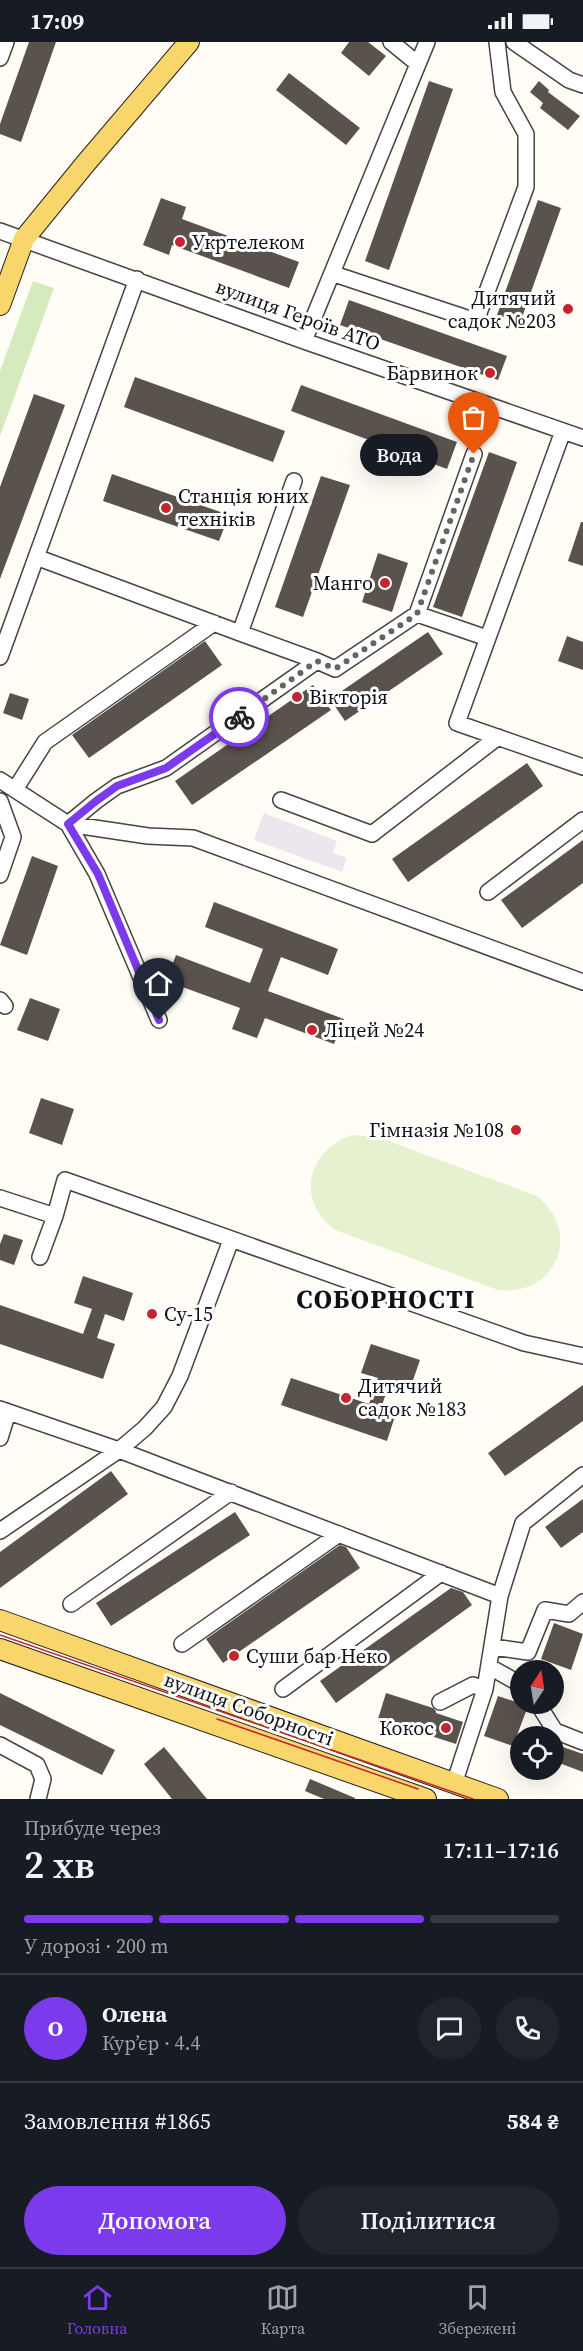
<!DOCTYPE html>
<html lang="uk">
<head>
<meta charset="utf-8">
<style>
  :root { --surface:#171b24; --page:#20242c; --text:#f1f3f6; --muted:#9ea1a6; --line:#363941; --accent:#7c3aed }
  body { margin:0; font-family:"Source Serif 4",serif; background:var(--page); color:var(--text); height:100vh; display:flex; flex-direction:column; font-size:22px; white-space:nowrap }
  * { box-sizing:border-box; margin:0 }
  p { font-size:20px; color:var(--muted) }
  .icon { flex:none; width:33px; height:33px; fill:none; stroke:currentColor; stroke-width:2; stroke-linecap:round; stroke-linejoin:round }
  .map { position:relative; height:1757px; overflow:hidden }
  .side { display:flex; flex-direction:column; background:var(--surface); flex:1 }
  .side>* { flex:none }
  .needle { width:39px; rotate:12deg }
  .fabs { position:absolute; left:510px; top:1618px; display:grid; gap:12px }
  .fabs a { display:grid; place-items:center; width:54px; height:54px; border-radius:50%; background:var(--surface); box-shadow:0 6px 24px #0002; font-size:30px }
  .pin { position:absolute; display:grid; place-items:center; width:51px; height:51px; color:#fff; margin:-62px -26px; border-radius:50% 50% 50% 0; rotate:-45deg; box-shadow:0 0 6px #0007 }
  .pin .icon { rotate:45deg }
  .courier { position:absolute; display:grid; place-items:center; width:60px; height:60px; margin:-30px; border:4px solid #7c3aed; border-radius:50%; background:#fff; color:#222; box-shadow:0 2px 8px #0007 }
  .bubble { position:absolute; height:42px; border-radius:21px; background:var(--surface); box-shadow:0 6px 24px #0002; font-size:20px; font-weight:600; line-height:42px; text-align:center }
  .head em { font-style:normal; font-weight:600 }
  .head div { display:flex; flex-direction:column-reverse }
  .head { display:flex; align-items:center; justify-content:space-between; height:102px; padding:0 24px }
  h1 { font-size:39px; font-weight:600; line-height:45px }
  .bar { display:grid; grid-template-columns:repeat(4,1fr); gap:9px 6px; align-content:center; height:72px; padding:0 24px }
  .bar i { height:8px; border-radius:4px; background:var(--line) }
  .bar .current { background:var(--accent) }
  .bar p { grid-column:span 4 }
  .line { display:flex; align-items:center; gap:15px; padding:0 24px; border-top:2px solid var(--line) }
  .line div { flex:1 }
  .round { display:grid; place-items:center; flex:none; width:63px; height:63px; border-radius:32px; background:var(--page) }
  .primary-button { display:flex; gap:12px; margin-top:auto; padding:12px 24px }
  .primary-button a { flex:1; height:69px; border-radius:36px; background:var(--accent); color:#fff; font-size:24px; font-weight:600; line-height:69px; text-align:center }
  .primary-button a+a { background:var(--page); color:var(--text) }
  .status { display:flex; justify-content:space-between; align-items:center; height:42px; padding:0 30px; background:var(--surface); direction:ltr }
  .status svg { height:16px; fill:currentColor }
  .menu { display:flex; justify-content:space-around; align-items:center; height:84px; border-top:2px solid var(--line); background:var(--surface); font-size:16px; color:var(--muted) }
  .menu a { display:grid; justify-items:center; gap:3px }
  .menu .current { color:var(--accent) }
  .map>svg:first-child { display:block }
  .industrial { fill:#eee6ef }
  .green { fill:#d5ebbd }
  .pitch { fill:#e6f2cf }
  .building { fill:#5a524d }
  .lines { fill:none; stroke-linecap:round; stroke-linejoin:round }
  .minor-casing { stroke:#444; stroke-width:18 }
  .major-casing { stroke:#222; stroke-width:22 }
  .minor { stroke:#fff; stroke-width:15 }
  .major { stroke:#f9d66b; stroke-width:20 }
  .tram { stroke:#c4262e; stroke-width:1.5 }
  .done { stroke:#646461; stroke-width:6; stroke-dasharray:0 10.8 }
  .route { stroke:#7c3aed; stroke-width:8 }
  .poi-dot { fill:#c4262e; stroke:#fff; stroke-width:2 }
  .labels { text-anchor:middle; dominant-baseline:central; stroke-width:6; stroke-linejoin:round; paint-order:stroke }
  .poi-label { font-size:20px; fill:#111; stroke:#fff; text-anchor:start }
  .street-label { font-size:20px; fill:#111; stroke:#fff }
  .district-label { font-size:26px; font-weight:bold; letter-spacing:1.5px; fill:#111; stroke:#fff }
</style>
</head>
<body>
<div class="status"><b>17:09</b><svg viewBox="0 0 49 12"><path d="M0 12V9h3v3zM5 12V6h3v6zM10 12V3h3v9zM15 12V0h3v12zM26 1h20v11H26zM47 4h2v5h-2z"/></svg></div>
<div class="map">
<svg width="583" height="1757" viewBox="0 0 583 1757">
  <rect width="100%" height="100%" fill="#fffdf5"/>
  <!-- industrial -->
  <path class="industrial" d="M 264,771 L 337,799 L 333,811 L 347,816 L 342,830 L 254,798 Z"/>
  <!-- green -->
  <path class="green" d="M 33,239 L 54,246 L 0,394 L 0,329 Z"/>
  <!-- pitch -->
  <path class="pitch" d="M 352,1093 L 378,1095 L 537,1154 C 583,1191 556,1255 498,1248 L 335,1188 C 295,1158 307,1109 352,1093 Z"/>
  <!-- building -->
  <path class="building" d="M 29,0 L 56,0 L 21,100 L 0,92 L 0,82 Z
    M 349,0 L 368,0 L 386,14 L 369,34 L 341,11 Z
    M 289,31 L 360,86 L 346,103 L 276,48 Z
    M 429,39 L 453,47 L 389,228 L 365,219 Z
    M 539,39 L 549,48 L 548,50 L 580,74 L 568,88 L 540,66 L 543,61 L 530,50 Z
    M 161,156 L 186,165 L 182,177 L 299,220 L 289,246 L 172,203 L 169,213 L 143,203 Z
    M 538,158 L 561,166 L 520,281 L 497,273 Z
    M 349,258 L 507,314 L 498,338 L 340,283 Z
    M 135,335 L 285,389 L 273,420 L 124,365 Z
    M 301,343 L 457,400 L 447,427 L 291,369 Z
    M 34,352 L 65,363 L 0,537 L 0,445 Z
    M 489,410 L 517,420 L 462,575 L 433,565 Z
    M 112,432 L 229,473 L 219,499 L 103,459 Z
    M 321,434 L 350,443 L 303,575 L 275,565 Z
    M 581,480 L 583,480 L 583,524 L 568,519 Z
    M 378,511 L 408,521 L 392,570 L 362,560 Z
    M 428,590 L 443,612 L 345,679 L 330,657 Z
    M 567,594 L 583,600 L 583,628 L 558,619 Z
    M 205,599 L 222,623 L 89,716 L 72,693 Z
    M 313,643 L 331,668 L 192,763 L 175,739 Z
    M 10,651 L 29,657 L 22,678 L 3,671 Z
    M 527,721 L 543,744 L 408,840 L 392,817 Z
    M 583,798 L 583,841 L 522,886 L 501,858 Z
    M 32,814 L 58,824 L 27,913 L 0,903 Z
    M 214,860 L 338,907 L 328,933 L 281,915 L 268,949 L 344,977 L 334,1002 L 265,976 L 257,996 L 232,987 L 240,966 L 166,939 L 176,913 L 250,941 L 263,907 L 205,885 Z
    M 30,956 L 60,967 L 48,999 L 17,988 Z
    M 41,1056 L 74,1067 L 62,1103 L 29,1091 Z
    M 4,1192 L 23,1198 L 14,1223 L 0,1218 L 0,1202 Z
    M 83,1234 L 133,1251 L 124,1279 L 105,1272 L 97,1296 L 115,1302 L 103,1337 L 0,1302 L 0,1263 L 83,1292 L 92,1267 L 74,1261 Z
    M 371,1302 L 420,1318 L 410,1347 L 390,1340 L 381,1366 L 396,1371 L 387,1399 L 281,1363 L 291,1336 L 369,1362 L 378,1336 L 361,1331 Z
    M 583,1343 L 583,1379 L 505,1434 L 488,1411 Z
    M 111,1429 L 128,1452 L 0,1546 L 0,1510 Z
    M 583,1457 L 583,1490 L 561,1506 L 545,1485 Z
    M 235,1470 L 250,1493 L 111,1584 L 96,1561 Z
    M 340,1503 L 346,1505 L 360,1526 L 223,1621 L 206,1597 Z
    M 451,1546 L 463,1550 L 472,1563 L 336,1661 L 320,1639 Z
    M 554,1581 L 583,1592 L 571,1628 L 541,1617 Z
    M 0,1651 L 115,1708 L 102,1733 L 0,1683 Z
    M 386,1651 L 433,1666 L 436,1669 L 436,1671 L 463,1680 L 456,1702 L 378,1677 Z
    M 498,1654 L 528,1664 L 513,1704 L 484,1694 Z
    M 554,1702 L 583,1712 L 583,1730 L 554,1719 Z
    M 164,1705 L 207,1757 L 172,1757 L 144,1722 Z
    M 310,1737 L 355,1756 L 355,1757 L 324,1757 L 305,1749 Z"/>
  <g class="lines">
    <!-- minor casing -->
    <g class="minor-casing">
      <path id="minor" d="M 391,0 L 418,22
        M 514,0 L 569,38 L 583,43
        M 0,16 L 6,0
        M 0,189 L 304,299 L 583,396
        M 334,232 L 476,279 L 526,145 L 526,92 L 503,50 L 497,0
        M 304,299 L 427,0
        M 563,389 L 457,681 L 583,725
        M 294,439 L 240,591 L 317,619
        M 36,515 L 240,591
        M 417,572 L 487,596
        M 0,615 L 137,237
        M 0,738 L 68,782 L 148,794 L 193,796 L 583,940
        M 16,746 L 45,700 L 214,581
        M 281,758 L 372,792 L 498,695
        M 0,759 L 13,795 L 0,833
        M 488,850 L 583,778
        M 0,958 L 5,964
        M 159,978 L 97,832 L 68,782 L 96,759 L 117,744 L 166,726 L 317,619 L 335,627 L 417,572 L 474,412
        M 0,1156 L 55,1174 L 40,1215
        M 55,1174 L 65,1138 L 524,1301 L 583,1314
        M 0,1367 L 119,1408 L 145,1386 L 164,1365 L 180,1334 L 231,1198
        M 0,1396 L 8,1370
        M 0,1489 L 119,1408 L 500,1554 L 485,1647 L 454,1742
        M 500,1554 L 523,1481 L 583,1433
        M 71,1562 L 231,1450
        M 182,1602 L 339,1492
        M 493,1605 L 528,1610 L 545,1568 L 569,1572 L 583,1560
        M 490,1625 L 520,1642
        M 283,1647 L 441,1531
        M 440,1660 L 473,1643 L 485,1647
        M 538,1662 L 555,1689 L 583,1700
        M 0,1703 L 37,1723 L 43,1737 L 38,1757"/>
    </g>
    <!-- major casing -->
    <g class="major-casing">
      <path id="major" d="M 0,263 L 24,197 L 86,121 L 189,0
        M 0,1578 L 498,1757
        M 0,1607 L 426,1757"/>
    </g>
    <!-- minor -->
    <use href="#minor" class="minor"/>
    <!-- major -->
    <use href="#major" class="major"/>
    <!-- tram -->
    <path class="tram" d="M 0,1593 L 473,1757
      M 217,1677 L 418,1747"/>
  </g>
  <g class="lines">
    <!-- done -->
    <path class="done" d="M 239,675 L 317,619 L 335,627 L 417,572 L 474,412"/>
    <!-- route -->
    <path class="route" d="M 159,978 L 98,832 L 68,782 L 96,759 L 117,744 L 166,726 L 239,675"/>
  </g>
  <!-- markers -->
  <g class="poi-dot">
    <circle cx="180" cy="200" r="6"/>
    <circle cx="568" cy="267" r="6"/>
    <circle cx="490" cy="331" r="6"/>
    <circle cx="166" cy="466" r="6"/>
    <circle cx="385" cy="541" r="6"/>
    <circle cx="297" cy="655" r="6"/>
    <circle cx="312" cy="988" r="6"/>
    <circle cx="516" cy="1088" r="6"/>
    <circle cx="152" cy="1272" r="6"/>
    <circle cx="346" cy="1356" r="6"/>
    <circle cx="234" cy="1614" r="6"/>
    <circle cx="446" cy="1686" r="6"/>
  </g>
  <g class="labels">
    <!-- poi labels -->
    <g class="poi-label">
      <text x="192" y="200">Укртелеком</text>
      <text x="556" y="256" text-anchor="end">Дитячий<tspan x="556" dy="23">садок №203</tspan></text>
      <text x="478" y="331" text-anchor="end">Барвинок</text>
      <text x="178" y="454">Станція юних<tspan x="178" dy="23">техніків</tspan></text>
      <text x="373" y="541" text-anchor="end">Манго</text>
      <text x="309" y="655">Вікторія</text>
      <text x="324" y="988">Ліцей №24</text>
      <text x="504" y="1088" text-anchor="end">Гімназія №108</text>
      <text x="164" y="1272">Су-15</text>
      <text x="358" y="1344">Дитячий<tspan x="358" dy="23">садок №183</tspan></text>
      <text x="246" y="1614">Суши бар Неко</text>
      <text x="434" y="1686" text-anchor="end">Кокос</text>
    </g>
    <!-- street labels -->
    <g class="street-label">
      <text transform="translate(298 273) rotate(20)">вулиця Героїв АТО</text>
      <text transform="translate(249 1667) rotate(20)">вулиця Соборності</text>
    </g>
    <!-- district labels -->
    <g class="district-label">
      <text x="386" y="1257">СОБОРНОСТІ</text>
    </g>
  </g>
</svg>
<div class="fabs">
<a><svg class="needle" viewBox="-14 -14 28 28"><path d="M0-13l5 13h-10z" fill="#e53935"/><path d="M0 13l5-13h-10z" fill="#9ea1a6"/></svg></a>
<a><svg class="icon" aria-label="locate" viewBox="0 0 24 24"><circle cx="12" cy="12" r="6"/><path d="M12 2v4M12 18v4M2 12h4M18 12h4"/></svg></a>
</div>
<div class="pin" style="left:474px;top:412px;background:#ea580c"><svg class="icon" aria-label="bag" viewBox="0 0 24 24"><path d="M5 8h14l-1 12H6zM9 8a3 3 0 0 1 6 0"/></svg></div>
<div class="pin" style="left:159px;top:978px;background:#1f2937"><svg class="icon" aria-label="home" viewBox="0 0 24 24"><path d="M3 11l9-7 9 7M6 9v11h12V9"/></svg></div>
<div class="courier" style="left:239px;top:675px"><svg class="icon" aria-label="bike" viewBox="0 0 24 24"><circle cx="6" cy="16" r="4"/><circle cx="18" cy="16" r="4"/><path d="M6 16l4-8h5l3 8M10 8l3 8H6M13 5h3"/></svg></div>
<div class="bubble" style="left:360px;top:392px;width:78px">Вода</div>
</div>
<section class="side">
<div class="head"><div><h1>2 хв</h1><p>Прибуде через</p></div><em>17:11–17:16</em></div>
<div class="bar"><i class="current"></i><i class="current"></i><i class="current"></i><i></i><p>У дорозі · 200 m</p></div>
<div class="line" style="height:108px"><b class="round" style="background:var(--accent);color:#fff">О</b><div><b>Олена</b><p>Кур’єр · 4.4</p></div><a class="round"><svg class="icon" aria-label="chat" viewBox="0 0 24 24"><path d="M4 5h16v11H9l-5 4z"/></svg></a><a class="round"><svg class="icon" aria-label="phone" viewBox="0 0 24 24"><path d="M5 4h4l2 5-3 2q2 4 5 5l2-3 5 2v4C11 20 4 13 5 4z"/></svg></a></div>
<div class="line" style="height:78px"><div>Замовлення #1865</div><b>584 ₴</b></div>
<div class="primary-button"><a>Допомога</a><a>Поділитися</a></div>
</section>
<nav class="menu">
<a class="current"><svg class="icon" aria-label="home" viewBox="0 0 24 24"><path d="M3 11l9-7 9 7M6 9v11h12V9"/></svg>Головна</a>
<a><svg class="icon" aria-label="map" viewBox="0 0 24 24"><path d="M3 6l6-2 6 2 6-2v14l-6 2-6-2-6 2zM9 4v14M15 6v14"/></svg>Карта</a>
<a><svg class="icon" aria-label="saved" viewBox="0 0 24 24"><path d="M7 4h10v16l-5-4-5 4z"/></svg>Збережені</a>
</nav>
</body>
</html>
